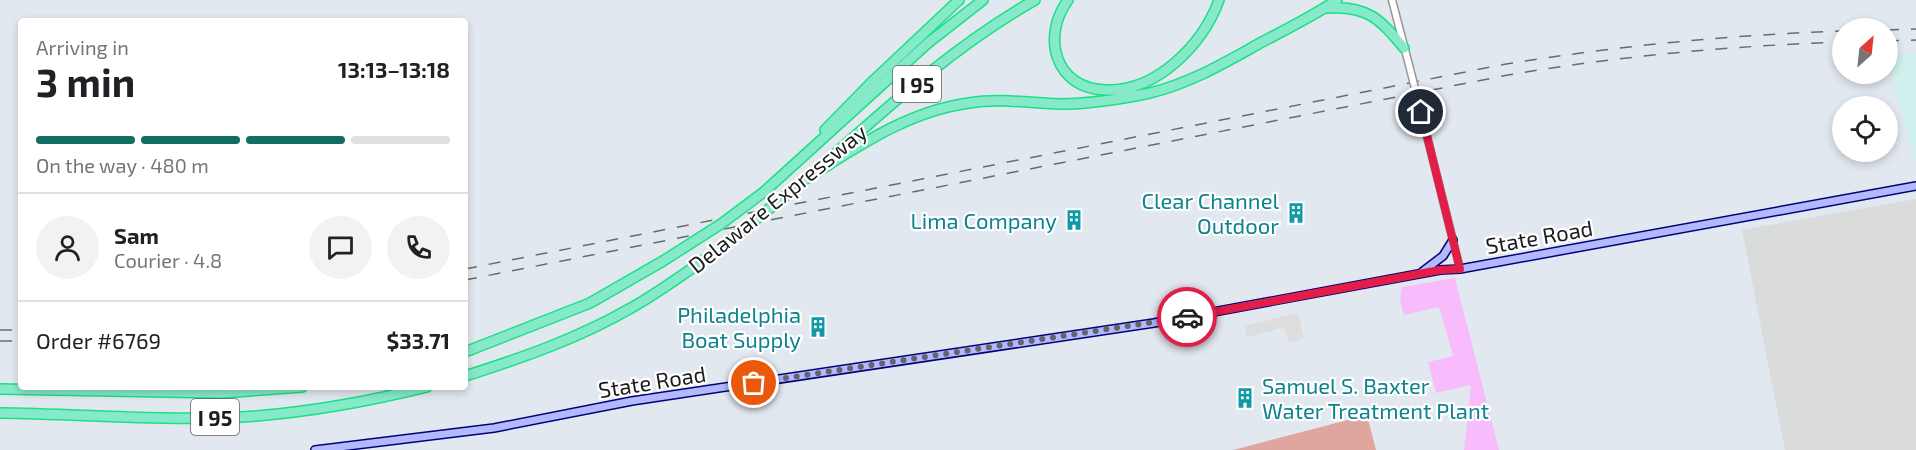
<!DOCTYPE html>
<html lang="en">
<head>
<meta charset="utf-8">
<style>
  :root { --surface:#fff; --page:#f2f2f2; --text:#202124; --muted:#757577; --line:#e0e0e0; --accent:#126d62 }
  body { margin:0; font-family:"Exo 2",sans-serif; background:var(--page); color:var(--text); height:100vh; display:flex; flex-direction:column; font-size:22px; white-space:nowrap }
  * { box-sizing:border-box; margin:0 }
  p { font-size:20px; color:var(--muted) }
  .icon { flex:none; width:33px; height:33px; fill:none; stroke:currentColor; stroke-width:2; stroke-linecap:round; stroke-linejoin:round }
  .map { position:relative; flex:1; overflow:hidden }
  .drawer { position:absolute; left:18px; top:18px; width:450px; height:372px; display:flex; flex-direction:column; background:var(--surface); border-radius:6px; box-shadow:0 3px 9px #0003 }
  .drawer>* { flex:none }
  .needle { width:39px; rotate:27deg }
  .tools { position:absolute; left:1832px; top:18px; display:grid; gap:12px }
  .tools a { display:grid; place-items:center; width:66px; height:66px; border-radius:50%; background:var(--surface); box-shadow:0 3px 9px #0003; font-size:30px }
  .pin { position:absolute; display:grid; place-items:center; width:51px; height:51px; color:#fff; margin:-26px; border:3px solid #fff; border-radius:50%; box-shadow:0 2px 6px #0007 }
  .courier { position:absolute; display:grid; place-items:center; width:60px; height:60px; margin:-30px; border:4px solid #e11d48; border-radius:50%; background:#fff; color:#222; box-shadow:0 2px 8px #0007 }
  .head em { font-style:normal; font-weight:700 }
  .head div { display:flex; flex-direction:column-reverse }
  .head { display:flex; align-items:center; justify-content:space-between; height:102px; padding:0 18px }
  h1 { font-size:39px; font-weight:700; line-height:45px }
  .bar { display:grid; grid-template-columns:repeat(4,1fr); gap:9px 6px; align-content:center; height:72px; padding:0 18px }
  .bar i { height:8px; border-radius:4px; background:var(--line) }
  .bar .active { background:var(--accent) }
  .bar p { grid-column:span 4 }
  .line { display:flex; align-items:center; gap:15px; padding:0 18px; border-top:2px solid var(--line) }
  .line div { flex:1 }
  .round { display:grid; place-items:center; flex:none; width:63px; height:63px; border-radius:32px; background:var(--page) }
  .map>svg:first-child { display:block }
  .residential { fill:#dadbdb }
  .commercial { fill:#d0f1ee }
  .park { fill:#f8bcfc }
  .parking { fill:#ddd }
  .water { fill:#dfa6a0 }
  .lines { fill:none; stroke-linecap:round; stroke-linejoin:round }
  .tertiary-casing { stroke:#979797; stroke-width:9 }
  .secondary-casing { stroke:#000378; stroke-width:10 }
  .motorway-casing { stroke:#1ce082; stroke-width:12 }
  .tertiary { stroke:#fff; stroke-width:6 }
  .secondary { stroke:#b3b9fc; stroke-width:7 }
  .motorway { stroke:#86eaca; stroke-width:9 }
  .rail { stroke:#6b6b6b; stroke-width:1.5; stroke-dasharray:12 12; stroke-linecap:butt }
  .tertiary-bridge-casing { stroke:#979797; stroke-width:9; stroke-linecap:butt }
  .motorway-bridge-casing { stroke:#1ce082; stroke-width:12; stroke-linecap:butt }
  .tertiary-bridge { stroke:#fff; stroke-width:6 }
  .motorway-bridge { stroke:#86eaca; stroke-width:9 }
  .done { stroke:#626466; stroke-width:6; stroke-dasharray:0 10.8 }
  .route { stroke:#e11d48; stroke-width:8 }
  .labels { text-anchor:middle; dominant-baseline:central; stroke-width:4.5; stroke-linejoin:round; paint-order:stroke }
  .shield { fill:#fff; stroke:#616161; stroke-width:1.5 }
  .shield-label { font-size:21px; font-weight:bold; fill:#1d1d1d }
  .street-label { font-size:22px; fill:#1d1d1d; stroke:#fff }
  .culture-label { font-size:22px; fill:#0d838f; stroke:#fff; text-anchor:end }
</style>
</head>
<body>
<div class="map">
<svg width="1916" height="450" viewBox="0 0 1916 450">
  <rect width="100%" height="100%" fill="#e2e8ef"/>
  <!-- residential -->
  <path class="residential" d="M 1916,199 L 1916,450 L 1785,450 L 1742,230 Z"/>
  <!-- commercial -->
  <path class="commercial" d="M 1887,54 L 1916,54 L 1916,164 L 1887,55 Z"/>
  <!-- park -->
  <path class="park" d="M 1455,278 L 1499,450 L 1464,450 L 1471,385 L 1436,393 L 1428,362 L 1453,356 L 1439,307 L 1404,315 L 1400,300 L 1402,287 Z"/>
  <!-- parking -->
  <path class="parking" d="M 1298,313 L 1304,338 L 1289,343 L 1285,327 L 1247,337 L 1245,326 Z"/>
  <!-- water -->
  <path class="water" d="M 1367,415 L 1376,450 L 1233,450 Z"/>
  <g class="lines">
    <!-- tertiary casing -->
    <g class="tertiary-casing">
      <path id="tertiary" d="M 1392,0 L 1409,65
        M 1421,112 L 1460,269"/>
    </g>
    <!-- secondary casing -->
    <g class="secondary-casing">
      <path id="secondary" d="M 1422,272 L 1443,256 L 1453,240
        M 315,450 L 494,428 L 632,401 L 1154,323 L 1440,270 L 1460,269 L 1916,186"/>
    </g>
    <!-- motorway casing -->
    <g class="motorway-casing">
      <path id="motorway" d="M 1068,0 C 1041,37 1055,89 1106,90 C 1157,92 1203,44 1219,0
        M 1327,8 C 1367,5 1380,19 1404,48
        M 825,130 L 874,80 L 959,0
        M 828,160 C 893,102 959,43 1035,0
        M 806,179 C 857,147 908,111 969,103 C 1000,98 1030,103 1060,104 C 1090,104 1121,99 1150,93 C 1191,83 1226,62 1262,42 C 1287,29 1313,16 1337,0
        M 765,191 L 928,43 L 983,0
        M 465,352 L 590,303 L 663,261
        M 465,376 C 522,358 579,338 631,308 C 660,292 688,271 715,252
        M 0,389 L 222,393 L 302,387
        M 0,413 C 80,414 162,421 242,417 C 305,413 366,402 427,387"/>
    </g>
    <!-- tertiary -->
    <use href="#tertiary" class="tertiary"/>
    <!-- secondary -->
    <use href="#secondary" class="secondary"/>
    <!-- motorway -->
    <use href="#motorway" class="motorway"/>
    <!-- rail -->
    <path class="rail" d="M 1887,30 L 1916,29
      M 1887,41 L 1916,40
      M 465,269 L 1506,64 C 1618,46 1729,35 1842,31
      M 465,280 L 1508,75 C 1619,56 1730,46 1842,42
      M 0,330 L 21,330
      M 0,341 L 21,341"/>
    <!-- tertiary-bridge casing -->
    <g class="tertiary-bridge-casing">
      <path id="tertiary-bridge" d="M 1409,65 L 1421,112"/>
    </g>
    <!-- motorway-bridge casing -->
    <g class="motorway-bridge-casing">
      <path id="motorway-bridge" d="M 715,252 L 799,185
        M 663,261 L 721,224 L 765,191"/>
    </g>
    <!-- tertiary-bridge -->
    <use href="#tertiary-bridge" class="tertiary-bridge"/>
    <!-- motorway-bridge -->
    <use href="#motorway-bridge" class="motorway-bridge"/>
  </g>
  <g class="lines">
    <!-- done -->
    <path class="done" d="M 754,383 L 1187,317"/>
    <!-- route -->
    <path class="route" d="M 1187,317 L 1440,270 L 1460,269 L 1421,112"/>
  </g>
  <!-- icons -->
  <defs>
    <g id="building-bare" transform="scale(1.62)"><path d="M-4-6H4V6H1V3H-1V6H-4ZM-2.5-4.3h1.7v1.8h-1.7ZM.8-4.3h1.7v1.8H.8ZM-2.5-1h1.7V.8h-1.7ZM.8-1h1.7V.8H.8Z" fill="#0f9aa8" stroke="#fff" stroke-width="2.5" paint-order="stroke"/></g>
  </defs>
  <g fill-rule="evenodd">
    <use href="#building-bare" x="1296" y="213"/>
    <use href="#building-bare" x="1074" y="220"/>
    <use href="#building-bare" x="818" y="327"/>
    <use href="#building-bare" x="1245" y="398"/>
  </g>
  <g class="labels">
    <!-- shield labels -->
    <g class="shield">
      <rect x="893" y="66" width="48" height="36" rx="4.5"/>
      <rect x="191" y="399" width="48" height="36" rx="4.5"/>
    </g>
    <g class="shield-label">
      <text x="917" y="84">I 95</text>
      <text x="215" y="417">I 95</text>
    </g>
    <!-- street labels -->
    <g class="street-label">
      <text transform="translate(777 198) rotate(-39)">Delaware Expressway</text>
      <text transform="translate(1539 236) rotate(-10)">State Road</text>
      <text transform="translate(652 381) rotate(-9)">State Road</text>
    </g>
    <!-- culture labels -->
    <g class="culture-label">
      <text x="1279" y="200">Clear Channel<tspan x="1279" dy="25">Outdoor</tspan></text>
      <text x="1057" y="220">Lima Company</text>
      <text x="801" y="314">Philadelphia<tspan x="801" dy="25">Boat Supply</tspan></text>
      <text x="1262" y="385" text-anchor="start">Samuel S. Baxter<tspan x="1262" dy="25">Water Treatment Plant</tspan></text>
    </g>
  </g>
</svg>
<div class="tools">
<a><svg class="needle" viewBox="-14 -14 28 28"><path d="M0-13l5 13h-10z" fill="#e53935"/><path d="M0 13l5-13h-10z" fill="#757577"/></svg></a>
<a><svg class="icon" aria-label="locate" viewBox="0 0 24 24"><circle cx="12" cy="12" r="6"/><path d="M12 2v4M12 18v4M2 12h4M18 12h4"/></svg></a>
</div>
<div class="pin" style="left:754px;top:383px;background:#ea580c"><svg class="icon" aria-label="bag" viewBox="0 0 24 24"><path d="M5 8h14l-1 12H6zM9 8a3 3 0 0 1 6 0"/></svg></div>
<div class="pin" style="left:1421px;top:112px;background:#1f2937"><svg class="icon" aria-label="home" viewBox="0 0 24 24"><path d="M3 11l9-7 9 7M6 9v11h12V9"/></svg></div>
<div class="courier" style="left:1187px;top:317px"><svg class="icon" aria-label="car" viewBox="0 0 24 24"><path d="M5 17H2v-5l4-1 3-4h7l3 4 3 1v5h-3M9 17h6M6 11h13"/><circle cx="7" cy="17" r="2"/><circle cx="17" cy="17" r="2"/></svg></div>
<section class="drawer">
<div class="head"><div><h1>3 min</h1><p>Arriving in</p></div><em>13:13–13:18</em></div>
<div class="bar"><i class="active"></i><i class="active"></i><i class="active"></i><i></i><p>On the way · 480 m</p></div>
<div class="line" style="height:108px"><a class="round"><svg class="icon" aria-label="person" viewBox="0 0 24 24"><circle cx="12" cy="8" r="4"/><path d="M4 21q1-7 8-7t8 7"/></svg></a><div><b>Sam</b><p>Courier · 4.8</p></div><a class="round"><svg class="icon" aria-label="chat" viewBox="0 0 24 24"><path d="M4 5h16v11H9l-5 4z"/></svg></a><a class="round"><svg class="icon" aria-label="phone" viewBox="0 0 24 24"><path d="M5 4h4l2 5-3 2q2 4 5 5l2-3 5 2v4C11 20 4 13 5 4z"/></svg></a></div>
<div class="line" style="height:78px"><div>Order #6769</div><b>$33.71</b></div>
</section>
</div>
</body>
</html>
